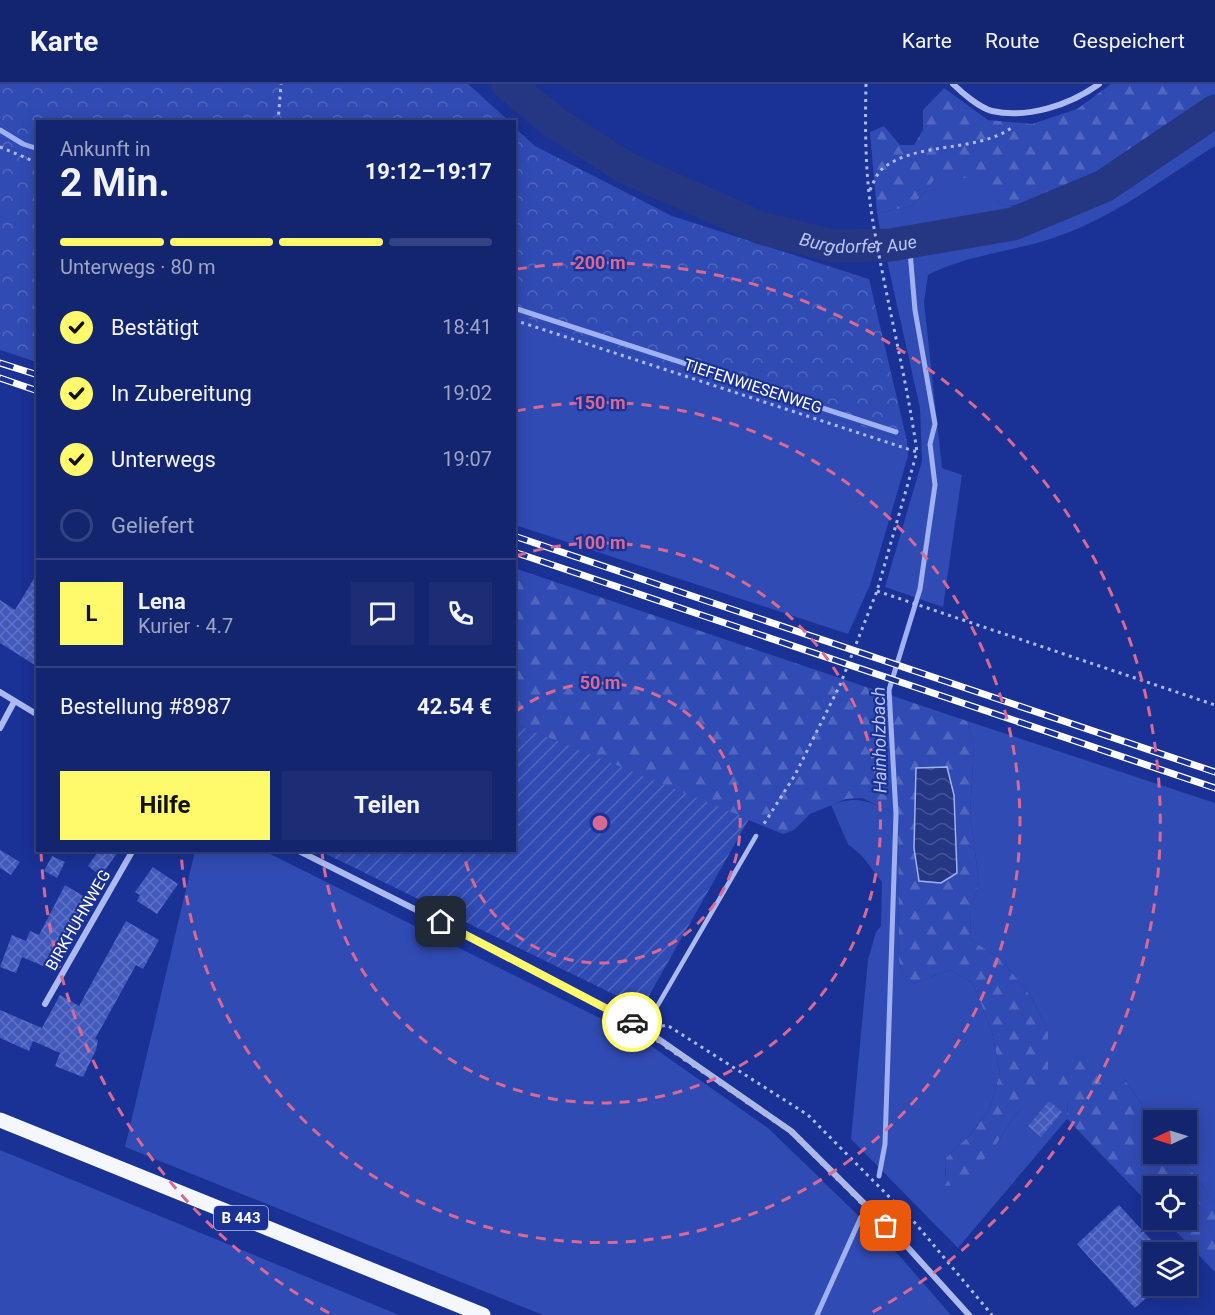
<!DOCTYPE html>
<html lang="de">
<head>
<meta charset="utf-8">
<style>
  :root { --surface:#142570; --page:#1d2d75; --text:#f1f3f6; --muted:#9da5c3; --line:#334283; --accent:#fffa6b }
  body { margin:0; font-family:Roboto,sans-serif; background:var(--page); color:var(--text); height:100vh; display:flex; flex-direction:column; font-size:22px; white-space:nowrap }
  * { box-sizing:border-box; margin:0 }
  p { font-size:20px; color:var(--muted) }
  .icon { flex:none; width:33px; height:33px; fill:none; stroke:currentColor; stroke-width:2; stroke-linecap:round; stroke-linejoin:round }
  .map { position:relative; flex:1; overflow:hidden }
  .side { position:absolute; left:36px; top:36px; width:480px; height:732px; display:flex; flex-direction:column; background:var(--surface); border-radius:0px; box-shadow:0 3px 15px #0003,0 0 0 2px var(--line) }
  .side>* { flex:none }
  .needle { width:39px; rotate:266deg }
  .buttons { position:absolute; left:1143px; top:1026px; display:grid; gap:12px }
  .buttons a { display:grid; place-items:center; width:54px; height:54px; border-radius:0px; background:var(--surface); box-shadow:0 3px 15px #0003,0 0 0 2px var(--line); font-size:30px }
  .pin { position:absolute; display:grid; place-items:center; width:51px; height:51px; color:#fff; margin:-26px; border-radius:12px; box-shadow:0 3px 9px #0006 }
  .courier { position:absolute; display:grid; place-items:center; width:60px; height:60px; margin:-30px; border:4px solid #fffa6b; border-radius:50%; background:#fff; color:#222; box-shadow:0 2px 8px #0007 }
  .summary em { font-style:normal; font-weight:700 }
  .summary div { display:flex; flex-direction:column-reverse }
  .summary { display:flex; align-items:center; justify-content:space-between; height:102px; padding:0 24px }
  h1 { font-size:39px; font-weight:700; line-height:45px }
  .bar { display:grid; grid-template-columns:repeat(4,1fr); gap:9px 6px; align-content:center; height:72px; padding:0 24px }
  .bar i { height:8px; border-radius:4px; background:var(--line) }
  .bar .current { background:var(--accent) }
  .bar p { grid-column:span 4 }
  .line { display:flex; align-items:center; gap:15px; padding:0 24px; border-top:2px solid var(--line) }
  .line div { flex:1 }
  .round { display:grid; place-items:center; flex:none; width:63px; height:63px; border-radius:0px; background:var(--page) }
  ol { padding:0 24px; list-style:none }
  li { display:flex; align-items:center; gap:18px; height:66px }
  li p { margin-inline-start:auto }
  li .icon { padding:6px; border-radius:50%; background:var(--accent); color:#111; stroke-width:4 }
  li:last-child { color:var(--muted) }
  li i { width:33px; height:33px; border:3px solid var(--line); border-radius:50% }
  .button { display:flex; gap:12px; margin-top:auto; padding:12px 24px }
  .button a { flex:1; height:69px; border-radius:0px; background:var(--accent); color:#111; font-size:24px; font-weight:700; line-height:69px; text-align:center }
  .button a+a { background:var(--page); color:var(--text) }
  header { display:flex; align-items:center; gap:36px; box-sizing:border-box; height:84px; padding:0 30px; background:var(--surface); border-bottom:2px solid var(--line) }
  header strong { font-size:28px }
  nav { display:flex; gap:33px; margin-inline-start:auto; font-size:21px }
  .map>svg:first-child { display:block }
  .grass { fill:#314bb4 }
  .forest { fill:url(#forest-firs) }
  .park { fill:url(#park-crowns) }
  .garden { fill:url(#garden-furrows) }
  .water { fill:url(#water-waves); stroke:#a0b1f2; stroke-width:1.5 }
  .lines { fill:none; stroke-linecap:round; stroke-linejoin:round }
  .stream { stroke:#a0b1f2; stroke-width:5 }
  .river { stroke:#253683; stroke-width:33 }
  .building { fill:url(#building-cross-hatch) }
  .path { stroke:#adbaf0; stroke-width:3; stroke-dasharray:3 4.5; stroke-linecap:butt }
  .lane { stroke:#adbaf0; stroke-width:4.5 }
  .street { stroke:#adbaf0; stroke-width:6 }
  .primary { stroke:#f5f7ff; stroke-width:15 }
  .rail-casing { stroke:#fff; stroke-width:7 }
  .rail { stroke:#1a3195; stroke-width:4.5; stroke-dasharray:14; stroke-linecap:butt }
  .done { stroke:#afb7da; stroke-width:6; stroke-dasharray:0 10.8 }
  .route { stroke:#fffa6b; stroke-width:8 }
  .ring { fill:none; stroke:#d76994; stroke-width:3; stroke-dasharray:10 8 }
  .labels { text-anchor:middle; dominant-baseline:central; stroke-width:4.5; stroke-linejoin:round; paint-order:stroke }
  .shield { fill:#1a3195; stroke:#bac1df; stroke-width:1.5 }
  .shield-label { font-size:15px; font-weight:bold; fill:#fff }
  .street-label { font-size:16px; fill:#fff; stroke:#1a3195 }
  .water-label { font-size:18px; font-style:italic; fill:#b9c5f6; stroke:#1a3195 }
  .centre { fill:#d76994; stroke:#1a3195; stroke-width:3 }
  .ring-label { font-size:18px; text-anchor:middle; font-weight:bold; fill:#d76994; stroke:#1a3195; stroke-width:4.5; stroke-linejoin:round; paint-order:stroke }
</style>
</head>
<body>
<header>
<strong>Karte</strong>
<nav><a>Karte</a><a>Route</a><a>Gespeichert</a></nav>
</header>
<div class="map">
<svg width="1215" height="1231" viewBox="0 0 1215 1231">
  <defs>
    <pattern id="forest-firs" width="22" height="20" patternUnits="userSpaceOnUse" patternTransform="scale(1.5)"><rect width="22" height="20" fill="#314bb4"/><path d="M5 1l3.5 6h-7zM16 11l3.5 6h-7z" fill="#5066bf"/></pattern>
    <pattern id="park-crowns" width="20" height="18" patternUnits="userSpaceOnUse" patternTransform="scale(1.5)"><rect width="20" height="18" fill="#314bb4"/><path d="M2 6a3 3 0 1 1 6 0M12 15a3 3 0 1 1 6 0" fill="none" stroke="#5066bf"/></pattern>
    <pattern id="garden-furrows" width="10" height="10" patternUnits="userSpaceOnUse" patternTransform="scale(1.5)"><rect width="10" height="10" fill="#314bb4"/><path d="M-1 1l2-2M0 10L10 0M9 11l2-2" fill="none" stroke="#5066bf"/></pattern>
    <pattern id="water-waves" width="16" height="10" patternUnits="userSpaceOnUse" patternTransform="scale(1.5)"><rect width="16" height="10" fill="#253683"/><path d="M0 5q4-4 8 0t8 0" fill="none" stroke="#465496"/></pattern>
    <pattern id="building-cross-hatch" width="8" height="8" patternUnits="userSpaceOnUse" patternTransform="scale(1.5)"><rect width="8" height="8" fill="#435abc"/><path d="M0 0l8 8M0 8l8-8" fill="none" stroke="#5f73c6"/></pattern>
  </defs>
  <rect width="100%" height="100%" fill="#1a3195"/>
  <!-- grass -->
  <path class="grass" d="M 1215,38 L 1215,62 C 1164,94 1113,134 1056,153 C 1013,168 969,170 928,191 L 924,218 L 942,384 L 962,391 L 943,523 L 885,503 L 922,377 L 920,324 L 886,172 C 938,160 991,157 1042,139 C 1104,117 1159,73 1215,38 Z
    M 936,94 L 972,94 L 1004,122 L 1029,122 L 995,133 L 881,152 L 877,129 L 912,122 Z
    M 515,231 L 907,357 L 908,372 L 870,501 L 848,550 L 515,441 Z
    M 967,637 L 1215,719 L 1215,1119 L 1179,1070 L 1186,1070 L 1186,1036 L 1154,1036 L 1123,994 L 1068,1015 L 1067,1035 L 958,1164 L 851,1055 L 868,876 L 876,848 L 881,842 L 882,798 L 862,772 L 848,760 L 831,721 C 861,710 871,719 898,731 L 899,877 L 904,893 L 915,899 L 950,886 L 973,899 L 992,948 L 1000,989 L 989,1026 L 970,1051 L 946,1074 L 945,1102 L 994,1064 L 1015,1031 L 1048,995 L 1048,947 L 1032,914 L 1002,876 L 970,855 L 971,825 L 979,797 L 970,731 L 974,661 Z
    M 195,767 L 264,767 L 640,954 L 768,1044 L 896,1168 L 951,1231 L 543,1231 L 125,1063 Z
    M 0,1066 L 399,1231 L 0,1231 Z"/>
  <!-- forest -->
  <path class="forest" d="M 1111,0 L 1215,0 L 1215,13 C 1152,56 1084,120 1004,122 L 971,94 L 936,94 L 912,122 L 877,129 L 870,48 L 884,42 L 900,61 L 914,61 L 923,46 L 923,26 L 944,4 L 988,36 L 1032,40 L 1077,25 Z
    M 514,484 L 967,637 L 974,660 L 970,731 L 979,797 L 971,825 L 970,855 L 1002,876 L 1032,914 L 1048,947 L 1048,995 L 1082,970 L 1123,994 L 1154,1036 L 1154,1070 L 1179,1070 L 1215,1119 L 1215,1188 L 1165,1136 L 1186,1136 L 1186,1102 L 1154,1102 L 1153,1124 L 1067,1035 L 1068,1015 L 1048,996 L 1015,1031 L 994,1064 L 962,1100 L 945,1102 L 946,1074 L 970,1051 L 989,1026 L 1000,989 L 992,948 L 973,899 L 950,886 L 915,899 L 904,894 L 899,877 L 898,731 L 862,714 L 846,715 L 810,730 L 794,746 L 783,750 L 515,640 Z"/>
  <!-- park -->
  <path class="park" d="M 0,0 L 468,0 L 509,37 L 38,38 L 37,278 L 0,266 Z
    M 514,43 L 535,62 L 672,132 L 869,195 L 907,357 L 515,231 Z"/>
  <!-- garden -->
  <path class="garden" d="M 515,640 L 749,735 L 642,924 L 320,767 L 514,766 Z"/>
  <!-- water -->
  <path class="water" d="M 947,683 L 954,711 L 957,789 L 941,799 L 919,797 L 914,764 L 916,684 Z"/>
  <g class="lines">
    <!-- stream -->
    <path class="stream" d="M 0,46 L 23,60 L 38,65
      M 514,224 L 896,348
      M 879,1092 L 885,1060 L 896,730 L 889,606 L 920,505 L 935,401 L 930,360 L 935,340 L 915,226 L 909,156
      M 817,1231 L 861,1133"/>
    <!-- river -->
    <path class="river" id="s1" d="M 508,0 L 554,38 L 626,84 L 761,144 L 833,162 L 891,161 L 1013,140 L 1104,102 L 1215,27"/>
  </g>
  <!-- building -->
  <path class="building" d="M 38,488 L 38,583 L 0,559 L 0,516 L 15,526 Z
    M 0,766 L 20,778 L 11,791 L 0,784 Z
    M 99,766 L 119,766 L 101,792 L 88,782 Z
    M 52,772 L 65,778 L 57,794 L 44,787 Z
    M 153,783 L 178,800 L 157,830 L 137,817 L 140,811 L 135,808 Z
    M 65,801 L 90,816 L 71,850 L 68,848 L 53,886 L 22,873 L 16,889 L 0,883 L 12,851 L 26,857 L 30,847 L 39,851 Z
    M 126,837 L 159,856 L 143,885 L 136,881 L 95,955 L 98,956 L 96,966 L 83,993 L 55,982 L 60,969 L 33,957 L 29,967 L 0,954 L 0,926 L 42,944 L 60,911 L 79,922 Z
    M 1049,1017 L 1062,1028 L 1041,1053 L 1028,1042 Z
    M 1119,1121 L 1154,1159 L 1154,1207 L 1135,1224 L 1077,1160 Z"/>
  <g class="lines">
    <!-- path -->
    <path class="path" d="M 866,0 C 865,46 865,92 873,138 C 886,215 906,291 917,368
      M 278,38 L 281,0
      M 0,63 L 38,79
      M 870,106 C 873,100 876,91 881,86 C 915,56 978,70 1014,42
      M 514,236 L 917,368 L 877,507 L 840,601 L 795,691 L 762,743
      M 877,507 L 1215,621
      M 662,942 L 667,941 L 808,1031 L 916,1140 L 992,1231"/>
    <!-- lane -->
    <path class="lane" d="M 644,945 L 756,752"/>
    <!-- street -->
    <path class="street" d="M 953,0 C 962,9 980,24 992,27 C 1027,35 1070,21 1099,0
      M 0,608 L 38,631
      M 0,644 L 14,618
      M 297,766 L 502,869 L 644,945 L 791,1047 L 902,1157 L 969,1231
      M 45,920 L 133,766"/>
    <!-- primary -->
    <path class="primary" d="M 0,1036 L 483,1231"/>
    <!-- rail casing -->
    <g class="rail-casing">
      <path id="rail" d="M 0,279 L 38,291
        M 0,294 L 38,307
        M 514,452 L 1215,688
        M 514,468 L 1215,704"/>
    </g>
    <!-- rail -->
    <use href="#rail" class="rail"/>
  </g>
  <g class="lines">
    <!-- done -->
    <path class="done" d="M 632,938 L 791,1047 L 886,1142"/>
    <!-- route -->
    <path class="route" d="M 441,838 L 632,938"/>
  </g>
  <!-- distance rings -->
  <g class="ring">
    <path d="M515 628A140 140 0 1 1 463 767"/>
    <path d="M516 472A280 280 0 1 1 322 768"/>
    <path d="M516 327A420 420 0 1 1 181 768"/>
    <path d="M329 1229A560 560 0 0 1 41 768M517 185A560 560 0 0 1 871 1229"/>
  </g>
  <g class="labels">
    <!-- shield labels -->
    <rect class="shield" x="214" y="1122" width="54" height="24" rx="4.5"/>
    <g class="shield-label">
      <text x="241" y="1134">B 443</text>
    </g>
    <!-- street labels -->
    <g class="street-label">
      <text transform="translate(753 302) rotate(18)">TIEFENWIESENWEG</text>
      <text transform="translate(78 836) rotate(-60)">BIRKHUHNWEG</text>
    </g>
    <!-- water labels -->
    <g class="water-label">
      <text stroke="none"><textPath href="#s1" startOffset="392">Burgdorfer Aue</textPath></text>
      <text transform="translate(879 656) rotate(-91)">Hainholzbach</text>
    </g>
  </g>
  <circle cx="600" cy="739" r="9" class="centre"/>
  <g class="ring-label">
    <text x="600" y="185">200 m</text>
    <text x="600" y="325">150 m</text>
    <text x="600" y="465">100 m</text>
    <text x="600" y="605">50 m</text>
  </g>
</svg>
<div class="buttons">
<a><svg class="needle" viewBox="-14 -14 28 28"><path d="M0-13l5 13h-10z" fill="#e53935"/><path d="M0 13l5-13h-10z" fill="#9da5c3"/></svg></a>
<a><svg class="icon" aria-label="locate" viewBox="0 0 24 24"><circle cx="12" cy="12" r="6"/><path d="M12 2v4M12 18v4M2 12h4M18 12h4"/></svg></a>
<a><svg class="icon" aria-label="layers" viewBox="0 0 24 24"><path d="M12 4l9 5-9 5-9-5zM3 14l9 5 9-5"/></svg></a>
</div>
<div class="pin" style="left:886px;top:1142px;background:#ea580c"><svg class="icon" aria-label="bag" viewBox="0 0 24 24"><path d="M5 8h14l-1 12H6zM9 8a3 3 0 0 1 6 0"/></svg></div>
<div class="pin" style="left:441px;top:838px;background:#1f2937"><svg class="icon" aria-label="home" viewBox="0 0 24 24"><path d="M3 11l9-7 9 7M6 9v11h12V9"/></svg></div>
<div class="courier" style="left:632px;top:938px"><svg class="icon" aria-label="car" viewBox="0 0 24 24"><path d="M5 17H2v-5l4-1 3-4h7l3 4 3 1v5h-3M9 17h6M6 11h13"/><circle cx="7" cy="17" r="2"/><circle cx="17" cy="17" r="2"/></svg></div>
<section class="side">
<div class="summary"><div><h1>2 Min.</h1><p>Ankunft in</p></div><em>19:12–19:17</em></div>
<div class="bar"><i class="current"></i><i class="current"></i><i class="current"></i><i></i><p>Unterwegs · 80 m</p></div>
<ol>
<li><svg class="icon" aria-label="check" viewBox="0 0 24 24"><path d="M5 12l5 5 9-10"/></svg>Bestätigt<p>18:41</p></li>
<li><svg class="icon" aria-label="check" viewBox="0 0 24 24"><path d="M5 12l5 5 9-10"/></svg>In Zubereitung<p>19:02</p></li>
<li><svg class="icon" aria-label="check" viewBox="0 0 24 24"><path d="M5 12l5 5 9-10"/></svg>Unterwegs<p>19:07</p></li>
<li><i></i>Geliefert</li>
</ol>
<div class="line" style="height:108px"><b class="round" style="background:var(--accent);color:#111">L</b><div><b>Lena</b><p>Kurier · 4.7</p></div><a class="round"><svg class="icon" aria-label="chat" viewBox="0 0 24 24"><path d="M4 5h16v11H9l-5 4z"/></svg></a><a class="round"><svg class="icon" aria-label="phone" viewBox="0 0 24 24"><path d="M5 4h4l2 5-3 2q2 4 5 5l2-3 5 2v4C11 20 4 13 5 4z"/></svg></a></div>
<div class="line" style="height:78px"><div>Bestellung #8987</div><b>42.54 €</b></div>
<div class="button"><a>Hilfe</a><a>Teilen</a></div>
</section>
</div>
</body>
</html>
